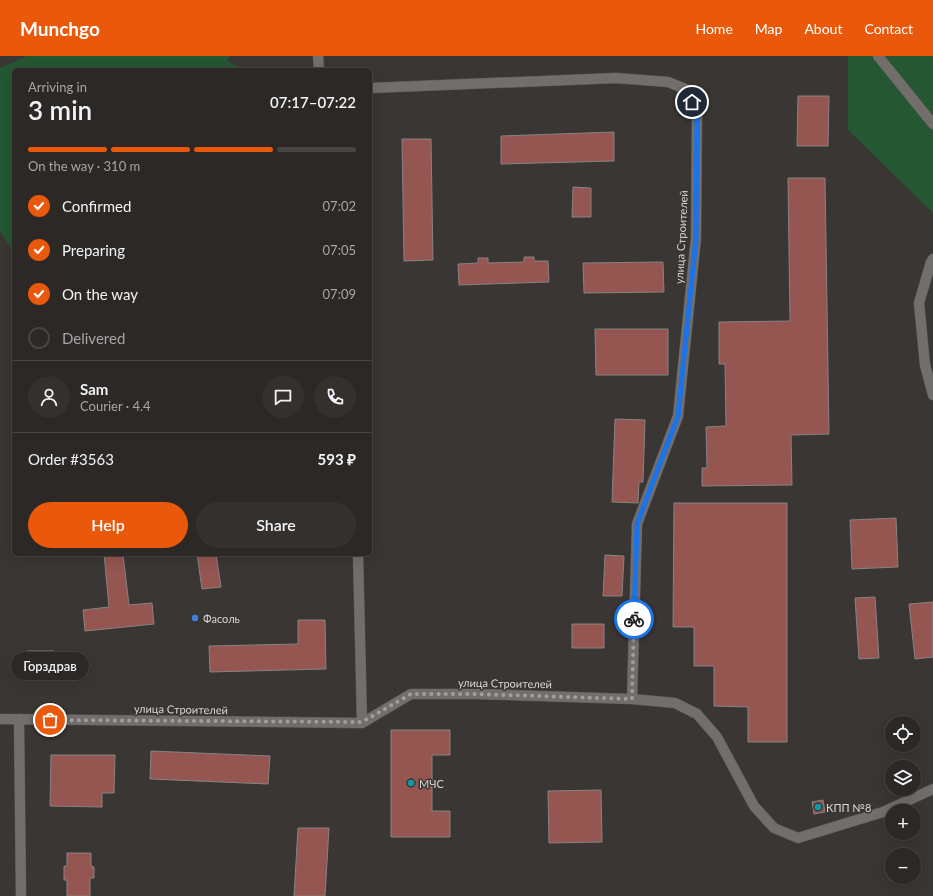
<!DOCTYPE html>
<html lang="en">
<head>
<meta charset="utf-8">
<style>
  :root { --surface:#2b2826; --page:#33302e; --text:#f1f3f6; --muted:#a6a6a7; --line:#474443; --accent:#ea580c }
  body { margin:0; font-family:Lato,sans-serif; background:var(--page); color:var(--text); height:100vh; display:flex; flex-direction:column; font-size:15px; white-space:nowrap }
  * { box-sizing:border-box; margin:0 }
  p { font-size:13px; color:var(--muted) }
  .icon { flex:none; width:22px; height:22px; fill:none; stroke:currentColor; stroke-width:2; stroke-linecap:round; stroke-linejoin:round }
  .map { position:relative; flex:1; overflow:hidden }
  .sheet { position:absolute; left:12px; top:12px; width:360px; height:488px; display:flex; flex-direction:column; background:var(--surface); border-radius:6px; box-shadow:0 4px 16px #0002,0 0 0 1px var(--line) }
  .sheet>* { flex:none }
  .fabs { position:absolute; left:885px; top:660px; display:grid; gap:8px }
  .fabs a { display:grid; place-items:center; width:36px; height:36px; border-radius:50%; background:var(--surface); box-shadow:0 4px 16px #0002,0 0 0 1px var(--line); font-size:20px }
  .pin { position:absolute; display:grid; place-items:center; width:34px; height:34px; color:#fff; margin:-17px; border:2px solid #fff; border-radius:50%; box-shadow:0 1px 4px #0007 }
  .courier { position:absolute; display:grid; place-items:center; width:40px; height:40px; margin:-20px; border:3px solid #1a73e8; border-radius:50%; background:#fff; color:#222; box-shadow:0 1px 5px #0007 }
  .bubble { position:absolute; height:28px; border-radius:14px; background:var(--surface); box-shadow:0 4px 16px #0002,0 0 0 1px var(--line); font-size:13px; font-weight:600; line-height:28px; text-align:center }
  .head em { font-style:normal; font-weight:600 }
  .head div { display:flex; flex-direction:column-reverse }
  .head { display:flex; align-items:center; justify-content:space-between; height:68px; padding:0 16px }
  h1 { font-size:26px; font-weight:600; line-height:30px }
  .bar { display:grid; grid-template-columns:repeat(4,1fr); gap:6px 4px; align-content:center; height:48px; padding:0 16px }
  .bar i { height:5px; border-radius:3px; background:var(--line) }
  .bar .on { background:var(--accent) }
  .bar p { grid-column:span 4 }
  .line { display:flex; align-items:center; gap:10px; padding:0 16px; border-top:1px solid var(--line) }
  .line div { flex:1 }
  .round { display:grid; place-items:center; flex:none; width:42px; height:42px; border-radius:21px; background:var(--page) }
  ol { padding:0 16px; list-style:none }
  li { display:flex; align-items:center; gap:12px; height:44px }
  li p { margin-inline-start:auto }
  li .icon { padding:4px; border-radius:50%; background:var(--accent); color:#fff; stroke-width:4 }
  li:last-child { color:var(--muted) }
  li i { width:22px; height:22px; border:2px solid var(--line); border-radius:50% }
  .action { display:flex; gap:8px; margin-top:auto; padding:8px 16px }
  .action a { flex:1; height:46px; border-radius:24px; background:var(--accent); color:#fff; font-size:16px; font-weight:600; line-height:46px; text-align:center }
  .action a+a { background:var(--page); color:var(--text) }
  header { display:flex; align-items:center; gap:24px; box-sizing:border-box; height:56px; padding:0 20px; background:var(--accent); color:#fff }
  header strong { font-size:19px }
  nav { display:flex; gap:22px; margin-inline-start:auto; font-size:14px }
  .map>svg:first-child { display:block }
  .green { fill:#245732 }
  .building { fill:#955652; stroke:#888382 }
  .lines { fill:none; stroke-linecap:round; stroke-linejoin:round }
  .street-casing { stroke:#585553; stroke-width:11 }
  .street { stroke:#726e6b; stroke-width:10 }
  .done { stroke:#a19f9d; stroke-width:4; stroke-dasharray:0 7.2 }
  .route { stroke:#1a73e8; stroke-width:5 }
  .shop-dot { fill:#3f7fe0; stroke:#393633; stroke-width:1.5 }
  .culture-dot { fill:#0f9aa8; stroke:#393633; stroke-width:1.5 }
  .labels { text-anchor:middle; dominant-baseline:central; stroke-width:3; stroke-linejoin:round; paint-order:stroke }
  .street-label { font-size:11px; fill:#d9d7d6; stroke:#393633 }
  .poi-label { font-size:11px; fill:#d9d7d6; stroke:#393633; text-anchor:start }
</style>
</head>
<body>
<header>
<strong>Munchgo</strong>
<nav><a>Home</a><a>Map</a><a>About</a><a>Contact</a></nav>
</header>
<div class="map">
<svg width="933" height="840" viewBox="0 0 933 840">
  <rect width="100%" height="100%" fill="#393633"/>
  <!-- green -->
  <path class="green" d="M 24,0 L 230,0 L 227,4 L 242,14 L 14,14 L 14,197 L 0,175 L 0,12 L 25,1 Z
    M 848,0 L 933,0 L 933,157 L 848,74 Z"/>
  <!-- building -->
  <path class="building" d="M 798,40 L 829,40 L 828,90 L 797,90 Z
    M 614,76 L 614,105 L 501,108 L 501,80 Z
    M 402,83 L 431,83 L 433,204 L 404,205 Z
    M 788,122 L 825,122 L 829,378 L 791,379 L 792,429 L 702,430 L 702,412 L 707,412 L 706,371 L 726,370 L 725,308 L 719,308 L 719,266 L 790,265 Z
    M 573,131 L 591,132 L 591,161 L 572,161 Z
    M 524,201 L 534,201 L 534,205 L 548,205 L 549,226 L 459,229 L 458,208 L 478,207 L 478,202 L 488,202 L 488,207 L 524,206 Z
    M 663,206 L 664,236 L 584,237 L 583,207 Z
    M 595,273 L 668,273 L 668,319 L 596,319 Z
    M 615,363 L 645,364 L 643,426 L 639,426 L 638,447 L 612,446 Z
    M 674,447 L 787,447 L 787,686 L 748,686 L 748,651 L 714,650 L 714,610 L 694,610 L 694,571 L 673,571 Z
    M 896,462 L 898,511 L 852,513 L 850,464 Z
    M 104,498 L 123,498 L 129,549 L 152,547 L 154,568 L 85,575 L 83,554 L 109,551 Z
    M 197,498 L 216,498 L 221,531 L 202,533 Z
    M 605,499 L 624,500 L 622,540 L 603,540 Z
    M 875,541 L 879,602 L 859,603 L 855,542 Z
    M 933,546 L 933,601 L 915,603 L 909,548 Z
    M 298,564 L 325,564 L 326,613 L 210,616 L 209,590 L 298,588 Z
    M 572,568 L 604,568 L 604,592 L 572,592 Z
    M 27,595 L 54,595 L 54,618 L 27,618 Z
    M 391,674 L 450,674 L 450,699 L 432,699 L 432,755 L 450,755 L 450,781 L 391,781 Z
    M 151,695 L 270,700 L 268,728 L 150,723 Z
    M 51,699 L 115,699 L 114,737 L 102,737 L 102,751 L 50,750 Z
    M 601,734 L 602,786 L 549,787 L 548,735 Z
    M 823,744 L 825,756 L 814,758 L 812,746 Z
    M 298,772 L 329,772 L 325,840 L 294,840 Z
    M 67,797 L 91,797 L 91,810 L 94,811 L 94,822 L 90,822 L 90,840 L 67,840 L 67,824 L 64,824 L 64,810 L 67,810 Z"/>
  <g class="lines">
    <!-- street casing -->
    <g class="street-casing">
      <path id="street" d="M 318,0 L 319,14
        M 878,0 L 933,68
        M 370,32 L 616,22 L 668,26 L 688,34 L 697,57 L 696,182 L 678,360 L 637,468 L 632,643
        M 933,203 L 931,206 L 919,247 L 925,309 L 933,339
        M 358,498 L 362,667
        M 0,663 L 362,667 L 411,638 L 475,638 L 632,643 L 675,647 L 697,658 L 717,681 L 754,750 L 774,772 L 798,782 L 883,756 L 933,733
        M 19,663 L 21,840"/>
    </g>
    <!-- street -->
    <use href="#street" class="street"/>
  </g>
  <g class="lines">
    <!-- done -->
    <path class="done" d="M 50,664 L 362,666 L 411,638 L 475,638 L 632,643 L 634,563"/>
    <!-- route -->
    <path class="route" d="M 634,563 L 637,468 L 678,360 L 696,182 L 697,57 L 692,46"/>
  </g>
  <!-- markers -->
  <circle class="shop-dot" cx="195" cy="562" r="4"/>
  <g class="culture-dot">
    <circle cx="411" cy="727" r="4"/>
    <circle cx="818" cy="751" r="4"/>
  </g>
  <g class="labels">
    <!-- street labels -->
    <g class="street-label">
      <text transform="translate(681 181) rotate(-87)">улица Строителей</text>
      <text transform="translate(505 627) rotate(1)">улица Строителей</text>
      <text transform="translate(181 653) rotate(1)">улица Строителей</text>
    </g>
    <!-- poi labels -->
    <g class="poi-label">
      <text x="203" y="562">Фасоль</text>
      <text x="419" y="727">МЧС</text>
      <text x="826" y="751">КПП №8</text>
    </g>
  </g>
</svg>
<div class="fabs">
<a><svg class="icon" aria-label="locate" viewBox="0 0 24 24"><circle cx="12" cy="12" r="6"/><path d="M12 2v4M12 18v4M2 12h4M18 12h4"/></svg></a>
<a><svg class="icon" aria-label="layers" viewBox="0 0 24 24"><path d="M12 4l9 5-9 5-9-5zM3 14l9 5 9-5"/></svg></a>
<a>+</a>
<a>−</a>
</div>
<div class="pin" style="left:50px;top:664px;background:#ea580c"><svg class="icon" aria-label="bag" viewBox="0 0 24 24"><path d="M5 8h14l-1 12H6zM9 8a3 3 0 0 1 6 0"/></svg></div>
<div class="pin" style="left:692px;top:46px;background:#1f2937"><svg class="icon" aria-label="home" viewBox="0 0 24 24"><path d="M3 11l9-7 9 7M6 9v11h12V9"/></svg></div>
<div class="courier" style="left:634px;top:563px"><svg class="icon" aria-label="bike" viewBox="0 0 24 24"><circle cx="6" cy="16" r="4"/><circle cx="18" cy="16" r="4"/><path d="M6 16l4-8h5l3 8M10 8l3 8H6M13 5h3"/></svg></div>
<div class="bubble" style="left:11px;top:596px;width:78px">Горздрав</div>
<section class="sheet">
<div class="head"><div><h1>3 min</h1><p>Arriving in</p></div><em>07:17–07:22</em></div>
<div class="bar"><i class="on"></i><i class="on"></i><i class="on"></i><i></i><p>On the way · 310 m</p></div>
<ol>
<li><svg class="icon" aria-label="check" viewBox="0 0 24 24"><path d="M5 12l5 5 9-10"/></svg>Confirmed<p>07:02</p></li>
<li><svg class="icon" aria-label="check" viewBox="0 0 24 24"><path d="M5 12l5 5 9-10"/></svg>Preparing<p>07:05</p></li>
<li><svg class="icon" aria-label="check" viewBox="0 0 24 24"><path d="M5 12l5 5 9-10"/></svg>On the way<p>07:09</p></li>
<li><i></i>Delivered</li>
</ol>
<div class="line" style="height:72px"><a class="round"><svg class="icon" aria-label="person" viewBox="0 0 24 24"><circle cx="12" cy="8" r="4"/><path d="M4 21q1-7 8-7t8 7"/></svg></a><div><b>Sam</b><p>Courier · 4.4</p></div><a class="round"><svg class="icon" aria-label="chat" viewBox="0 0 24 24"><path d="M4 5h16v11H9l-5 4z"/></svg></a><a class="round"><svg class="icon" aria-label="phone" viewBox="0 0 24 24"><path d="M5 4h4l2 5-3 2q2 4 5 5l2-3 5 2v4C11 20 4 13 5 4z"/></svg></a></div>
<div class="line" style="height:52px"><div>Order #3563</div><b>593 ₽</b></div>
<div class="action"><a>Help</a><a>Share</a></div>
</section>
</div>
</body>
</html>
